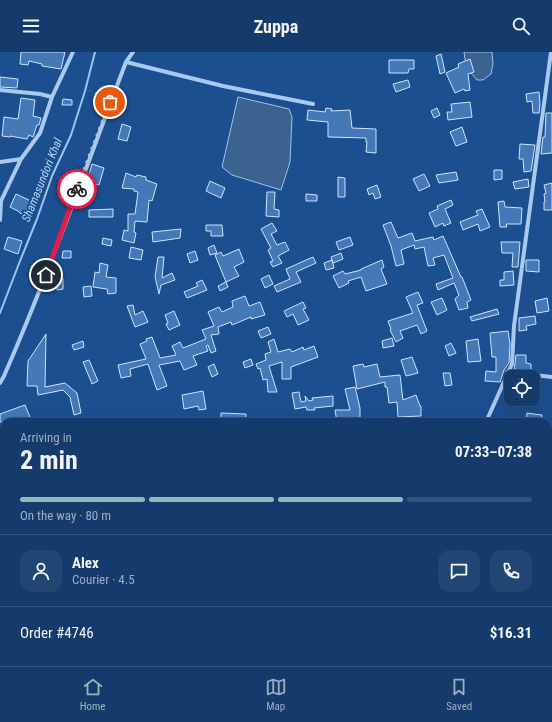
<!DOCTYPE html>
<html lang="en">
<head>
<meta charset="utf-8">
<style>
  :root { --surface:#143b6b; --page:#214673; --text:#f1f3f6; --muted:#9dadc1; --line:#33557e; --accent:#8bbbb9 }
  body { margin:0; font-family:"Roboto Condensed",sans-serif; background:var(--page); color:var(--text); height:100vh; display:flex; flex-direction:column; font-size:15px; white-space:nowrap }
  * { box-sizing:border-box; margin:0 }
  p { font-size:13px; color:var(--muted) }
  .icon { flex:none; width:22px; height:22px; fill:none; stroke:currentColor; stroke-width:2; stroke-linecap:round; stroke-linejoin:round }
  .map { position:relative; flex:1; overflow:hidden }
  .sheet { position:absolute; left:0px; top:366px; width:552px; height:248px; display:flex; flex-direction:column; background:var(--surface); border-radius:12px 12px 0 0; box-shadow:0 4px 16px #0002,0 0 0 1px var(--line) }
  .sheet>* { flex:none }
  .fabs { position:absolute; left:504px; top:318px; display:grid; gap:8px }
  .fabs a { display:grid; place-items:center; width:36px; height:36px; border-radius:8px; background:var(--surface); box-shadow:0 4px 16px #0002,0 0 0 1px var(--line); font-size:20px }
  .pin { position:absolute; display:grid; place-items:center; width:34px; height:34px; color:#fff; margin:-17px; border:2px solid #fff; border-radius:50%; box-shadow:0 1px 4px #0007 }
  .courier { position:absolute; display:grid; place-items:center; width:40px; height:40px; margin:-20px; border:3px solid #e11d48; border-radius:50%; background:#fff; color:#222; box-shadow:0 1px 5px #0007 }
  .summary em { font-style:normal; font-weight:700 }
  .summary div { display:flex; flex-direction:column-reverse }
  .summary { display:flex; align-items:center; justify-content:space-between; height:68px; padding:0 20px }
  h1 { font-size:26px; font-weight:700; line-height:30px }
  .bar { display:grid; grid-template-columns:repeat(4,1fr); gap:6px 4px; align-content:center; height:48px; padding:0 20px }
  .bar i { height:5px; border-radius:3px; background:var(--line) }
  .bar .current { background:var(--accent) }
  .bar p { grid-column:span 4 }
  .line { display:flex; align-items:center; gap:10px; padding:0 20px; border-top:1px solid var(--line) }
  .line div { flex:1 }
  .round { display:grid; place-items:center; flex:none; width:42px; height:42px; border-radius:12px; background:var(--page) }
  header { display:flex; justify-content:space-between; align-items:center; height:52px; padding:0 20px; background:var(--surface); font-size:18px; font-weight:700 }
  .tab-bar { display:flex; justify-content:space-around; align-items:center; height:56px; border-top:1px solid var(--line); background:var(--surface); font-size:11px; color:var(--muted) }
  .tab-bar a { display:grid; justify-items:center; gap:2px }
  .tab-bar .current { color:var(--accent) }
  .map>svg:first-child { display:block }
  .water { fill:#3c6290; stroke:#9cc4f0 }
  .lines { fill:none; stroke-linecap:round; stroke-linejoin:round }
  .stream { stroke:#9cc4f0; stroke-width:2 }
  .building { fill:#4478b7; stroke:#cfe3fa }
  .minor { stroke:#a9c9ee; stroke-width:4 }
  .done { stroke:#afc1d8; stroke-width:4; stroke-dasharray:0 7.2 }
  .route { stroke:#e11d48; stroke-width:5 }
  .labels { text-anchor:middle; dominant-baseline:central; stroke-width:4; stroke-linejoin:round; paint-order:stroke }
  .water-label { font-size:12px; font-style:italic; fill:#b5d3f5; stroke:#1b4f8f }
</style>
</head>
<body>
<header><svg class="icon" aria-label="menu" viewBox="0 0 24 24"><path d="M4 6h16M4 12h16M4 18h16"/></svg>Zuppa<svg class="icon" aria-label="search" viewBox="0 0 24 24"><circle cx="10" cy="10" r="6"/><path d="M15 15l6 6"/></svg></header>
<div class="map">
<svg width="552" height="614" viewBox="0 0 552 614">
  <rect width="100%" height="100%" fill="#1b4f8f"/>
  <!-- water -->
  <path class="water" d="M 464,0 L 492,0 L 493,12 L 491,22 L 483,28 L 477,28 L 466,15 Z
    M 238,45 L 289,57 L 292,65 L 290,110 L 281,138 L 232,123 L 222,115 Z
    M 0,507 L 4,507 L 4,566 L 0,567 Z"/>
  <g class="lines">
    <!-- stream -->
    <path class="stream" d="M 0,261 L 20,209 L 37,167 L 52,124 L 71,83 L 85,39 L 95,0"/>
  </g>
  <!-- building -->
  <path class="building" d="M 21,0 L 65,0 L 61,17 L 42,14 L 42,12 L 29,9 L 28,13 L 20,12 Z
    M 441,2 L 445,20 L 440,22 L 436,4 Z
    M 470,7 L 474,20 L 468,22 L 470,38 L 465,39 L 464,37 L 455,41 L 446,21 L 459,15 L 458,12 Z
    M 389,8 L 414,8 L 414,17 L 409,17 L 408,21 L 389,21 Z
    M 0,25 L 18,27 L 17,36 L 0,35 Z
    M 408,28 L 410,35 L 396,40 L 393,32 Z
    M 539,40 L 540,52 L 539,61 L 533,61 L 532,49 L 527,50 L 526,42 Z
    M 21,46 L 35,48 L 33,64 L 41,66 L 39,73 L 37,73 L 33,85 L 29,83 L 27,87 L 10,84 L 10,85 L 2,84 L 4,65 L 18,67 Z
    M 63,47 L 72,48 L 72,53 L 62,53 Z
    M 470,50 L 472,65 L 448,68 L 447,60 L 452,60 L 451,52 Z
    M 326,56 L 332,57 L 331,59 L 350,58 L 352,76 L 376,77 L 376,101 L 366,100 L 367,90 L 366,90 L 366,86 L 328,85 L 328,70 L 307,68 L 308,58 L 325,60 Z
    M 437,56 L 440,63 L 434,66 L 431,59 Z
    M 546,61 L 552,61 L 552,101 L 541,102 L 543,85 L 545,85 Z
    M 122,72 L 131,75 L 127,89 L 118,87 Z
    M 462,75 L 467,90 L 456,94 L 450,80 Z
    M 520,92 L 535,93 L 531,119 L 524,120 L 523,107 L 519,107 Z
    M 92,112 L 104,116 L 99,133 L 87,130 Z
    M 494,118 L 502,118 L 502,127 L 494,128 Z
    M 456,120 L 458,128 L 439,131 L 436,123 Z
    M 126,121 L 136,125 L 137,123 L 146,125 L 146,128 L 157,132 L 152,149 L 149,148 L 147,170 L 135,169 L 134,180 L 136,181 L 134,191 L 122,188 L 124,178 L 128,179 L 128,162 L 135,162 L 138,140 L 134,139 L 134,137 L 122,136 Z
    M 424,122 L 430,134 L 419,139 L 413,127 Z
    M 338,125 L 345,126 L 345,145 L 338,145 Z
    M 528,127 L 529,135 L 515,137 L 513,130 Z
    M 210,129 L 225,136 L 221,146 L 206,139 Z
    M 552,131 L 552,158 L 544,158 L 544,150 L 545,150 L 544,142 L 546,141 L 544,133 Z
    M 377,133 L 381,145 L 375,147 L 373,141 L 369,143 L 367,137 Z
    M 267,140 L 275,140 L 274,157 L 279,158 L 279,165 L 266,164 Z
    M 16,142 L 33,150 L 29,158 L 27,157 L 21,162 L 18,159 L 10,155 Z
    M 306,142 L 317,143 L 317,149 L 306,149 Z
    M 451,148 L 453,153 L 445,157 L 451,171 L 444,174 L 443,171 L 435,175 L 429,161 L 438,157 L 437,154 Z
    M 504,149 L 505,155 L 522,156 L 521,172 L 506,172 L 507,175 L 500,175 L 498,150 Z
    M 113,157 L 113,165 L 89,165 L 89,158 Z
    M 482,157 L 490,175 L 480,179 L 478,172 L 463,178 L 460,170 L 478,163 L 476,159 Z
    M 391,170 L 398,186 L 412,181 L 415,189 L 433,185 L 434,188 L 443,184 L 461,225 L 462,225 L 471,248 L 467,250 L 468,256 L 459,258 L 455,247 L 459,243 L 454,231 L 438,238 L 436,232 L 453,226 L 444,203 L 433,206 L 435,213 L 428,214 L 424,195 L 415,197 L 414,193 L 401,198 L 404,212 L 396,214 L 391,194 L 383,173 Z
    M 272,171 L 277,179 L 271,182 L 277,193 L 285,190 L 289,198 L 278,204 L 282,211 L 273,215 L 270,210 L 273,209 L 268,198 L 271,196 L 261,177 Z
    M 206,173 L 222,173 L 223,184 L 211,184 L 211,179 L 206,179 Z
    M 181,177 L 180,186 L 153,190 L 152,180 Z
    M 8,185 L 22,189 L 18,202 L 4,197 Z
    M 350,185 L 353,193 L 339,198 L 336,190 Z
    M 103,186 L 112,188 L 111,194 L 102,192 Z
    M 501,190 L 520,190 L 518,215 L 512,215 L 513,201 L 502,201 Z
    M 214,193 L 217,201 L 210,203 L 208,196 Z
    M 131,195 L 143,198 L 141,208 L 129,206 Z
    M 239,197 L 244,210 L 234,215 L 239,224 L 226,230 L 215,203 L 221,200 L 223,204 Z
    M 63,199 L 71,199 L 71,206 L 62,206 Z
    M 195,199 L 198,208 L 190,211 L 187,202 Z
    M 341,201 L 343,207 L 333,211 L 331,205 Z
    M 158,205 L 164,205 L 162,226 L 172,221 L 175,228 L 161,233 L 159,242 L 155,225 Z
    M 313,205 L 316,211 L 296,220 L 301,230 L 277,240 L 274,234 L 290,227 L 286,217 Z
    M 332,208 L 334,216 L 326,218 L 324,211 Z
    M 382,208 L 384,215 L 381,217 L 387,232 L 366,239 L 361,225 L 348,229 L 349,231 L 339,236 L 333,224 L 343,219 L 345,222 L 361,218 L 361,217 Z
    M 526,208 L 539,208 L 539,220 L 526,219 Z
    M 100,211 L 108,213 L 106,225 L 116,226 L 116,241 L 108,242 L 107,237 L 93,235 L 95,220 L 99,221 Z
    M 513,219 L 514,233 L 500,234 L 500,228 L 504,228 L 504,220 Z
    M 269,223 L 273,232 L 265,236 L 261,227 Z
    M 63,226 L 63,237 L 57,238 L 56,227 Z
    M 202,228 L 207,238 L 187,246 L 184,240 L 198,234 L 196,231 Z
    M 226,230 L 228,235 L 220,239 L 218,234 Z
    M 91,234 L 92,244 L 84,245 L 83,235 Z
    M 418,240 L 423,251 L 417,253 L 427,279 L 421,282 L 417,273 L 400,279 L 403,286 L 396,290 L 390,278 L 391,277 L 388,269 L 413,261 L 406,245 Z
    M 245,244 L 249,254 L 260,250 L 265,263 L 251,267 L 251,265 L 232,273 L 231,270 L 218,275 L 219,282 L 211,283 L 216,299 L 211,301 L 208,293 L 206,294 L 208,299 L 193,304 L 197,313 L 184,318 L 180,309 L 159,313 L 167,334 L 157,338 L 148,312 L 130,317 L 131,324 L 121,326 L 118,313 L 146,307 L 140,292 L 147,289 L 146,287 L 152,285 L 160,306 L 176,303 L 172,294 L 180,290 L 183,296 L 206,287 L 202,278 L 214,274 L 208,260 L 219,255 L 222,260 L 233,255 L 232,249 Z
    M 442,246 L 447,258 L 437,263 L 431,250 Z
    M 547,246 L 549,259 L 537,261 L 535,249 Z
    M 303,250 L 306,256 L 303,257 L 309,268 L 298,273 L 293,262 L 287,265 L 284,259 Z
    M 133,253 L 135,263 L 143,259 L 148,270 L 135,275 L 127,254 Z
    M 497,257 L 499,262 L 472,269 L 470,265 Z
    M 174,259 L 180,273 L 169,278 L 166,272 L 168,271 L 165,263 Z
    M 535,264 L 536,272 L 526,274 L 527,278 L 519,279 L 519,266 Z
    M 268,275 L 271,282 L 261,286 L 258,279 Z
    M 508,279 L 510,292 L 509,311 L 504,318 L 500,330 L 485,329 L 486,319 L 496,320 L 496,305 L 492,305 L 490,281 Z
    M 46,282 L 45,335 L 65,331 L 77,341 L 81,361 L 74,363 L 70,345 L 63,338 L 38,343 L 37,334 L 27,334 L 28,309 Z
    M 392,286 L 394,294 L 383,296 L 382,289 Z
    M 274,287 L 278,300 L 290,297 L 292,300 L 303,295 L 304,298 L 314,294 L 318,305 L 291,315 L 291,327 L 282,327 L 282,310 L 269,314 L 277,340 L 268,340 L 267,327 L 263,328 L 260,316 L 258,317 L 256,312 L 266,308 L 265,302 L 271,300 L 268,290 Z
    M 478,287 L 481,309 L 468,310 L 466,289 Z
    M 83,289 L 84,295 L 74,298 L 72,293 Z
    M 451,291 L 456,301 L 449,304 L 445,294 Z
    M 516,303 L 526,303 L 526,311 L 531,312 L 531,319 L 514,317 L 515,312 Z
    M 412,305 L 418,321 L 406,324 L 401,308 Z
    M 251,307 L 253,313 L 245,316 L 243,310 Z
    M 89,308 L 98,329 L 92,332 L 83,310 Z
    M 214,312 L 218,322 L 212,325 L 208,315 Z
    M 363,312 L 364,315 L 377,312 L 380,325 L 400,323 L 403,348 L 416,343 L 420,354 L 421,354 L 421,364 L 398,365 L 397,350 L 389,351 L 387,335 L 385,335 L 385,330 L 357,337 L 353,314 Z
    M 443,321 L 450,321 L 452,333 L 445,334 Z
    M 355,335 L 360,356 L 360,370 L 337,370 L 335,358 L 350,358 L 345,337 Z
    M 203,339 L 206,357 L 199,358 L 198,354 L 184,357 L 182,343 Z
    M 299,340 L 301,350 L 306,349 L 305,344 L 309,349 L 313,348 L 312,346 L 333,344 L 333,354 L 314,356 L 315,358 L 307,358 L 306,355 L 295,357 L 292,341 Z
    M 25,353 L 32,370 L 0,370 L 0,362 Z
    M 221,361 L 246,362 L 246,370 L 221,370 Z
    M 527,361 L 542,363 L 542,370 L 526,370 Z"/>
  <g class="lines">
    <!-- minor -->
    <path class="minor" d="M 126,10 L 223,34 L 313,52
      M 0,38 L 40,42 L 52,45
      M 0,110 L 21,107
      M 0,168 L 1,149 L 21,107 L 40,81 L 52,45 L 73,0
      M 507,320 L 552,325
      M 0,331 L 4,324 C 49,221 86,115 126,10 L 133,0
      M 486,370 L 512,312 L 514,274 L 551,0
      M 382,614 L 383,610"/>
  </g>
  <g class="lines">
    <!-- done -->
    <path class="done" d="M 77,137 L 110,50"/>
    <!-- route -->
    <path class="route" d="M 46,223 L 77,137"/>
  </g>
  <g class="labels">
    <!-- water labels -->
    <g class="water-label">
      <text transform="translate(42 128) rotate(-68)">Shamasundori Khal</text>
    </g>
  </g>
</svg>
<div class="fabs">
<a><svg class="icon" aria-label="locate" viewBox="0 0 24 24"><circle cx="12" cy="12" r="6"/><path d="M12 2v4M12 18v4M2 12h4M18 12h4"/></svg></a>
</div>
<div class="pin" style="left:110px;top:50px;background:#ea580c"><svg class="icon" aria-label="bag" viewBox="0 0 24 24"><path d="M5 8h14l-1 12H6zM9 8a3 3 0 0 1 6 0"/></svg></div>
<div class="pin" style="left:46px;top:223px;background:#1f2937"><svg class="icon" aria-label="home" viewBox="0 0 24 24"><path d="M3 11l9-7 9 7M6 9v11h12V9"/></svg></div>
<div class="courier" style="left:77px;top:137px"><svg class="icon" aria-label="bike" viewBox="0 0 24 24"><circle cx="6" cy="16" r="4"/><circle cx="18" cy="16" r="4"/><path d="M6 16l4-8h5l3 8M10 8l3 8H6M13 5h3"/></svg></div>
<section class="sheet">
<div class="summary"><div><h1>2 min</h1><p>Arriving in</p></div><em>07:33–07:38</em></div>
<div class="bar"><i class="current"></i><i class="current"></i><i class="current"></i><i></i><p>On the way · 80 m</p></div>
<div class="line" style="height:72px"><a class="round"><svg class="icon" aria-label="person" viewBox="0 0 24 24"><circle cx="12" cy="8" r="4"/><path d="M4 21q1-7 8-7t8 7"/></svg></a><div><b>Alex</b><p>Courier · 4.5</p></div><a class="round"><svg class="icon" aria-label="chat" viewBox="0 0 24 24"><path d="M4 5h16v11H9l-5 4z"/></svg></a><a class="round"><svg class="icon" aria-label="phone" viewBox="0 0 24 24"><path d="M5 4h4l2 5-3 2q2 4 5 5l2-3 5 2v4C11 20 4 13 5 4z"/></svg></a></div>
<div class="line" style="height:52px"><div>Order #4746</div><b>$16.31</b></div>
</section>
</div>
<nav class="tab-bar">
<a class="current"><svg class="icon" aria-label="home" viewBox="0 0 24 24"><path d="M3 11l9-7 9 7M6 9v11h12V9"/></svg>Home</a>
<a><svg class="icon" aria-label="map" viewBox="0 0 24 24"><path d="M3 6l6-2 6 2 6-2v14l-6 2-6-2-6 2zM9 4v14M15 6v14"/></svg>Map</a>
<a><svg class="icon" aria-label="saved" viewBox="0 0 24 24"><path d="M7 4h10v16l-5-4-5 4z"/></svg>Saved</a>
</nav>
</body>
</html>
